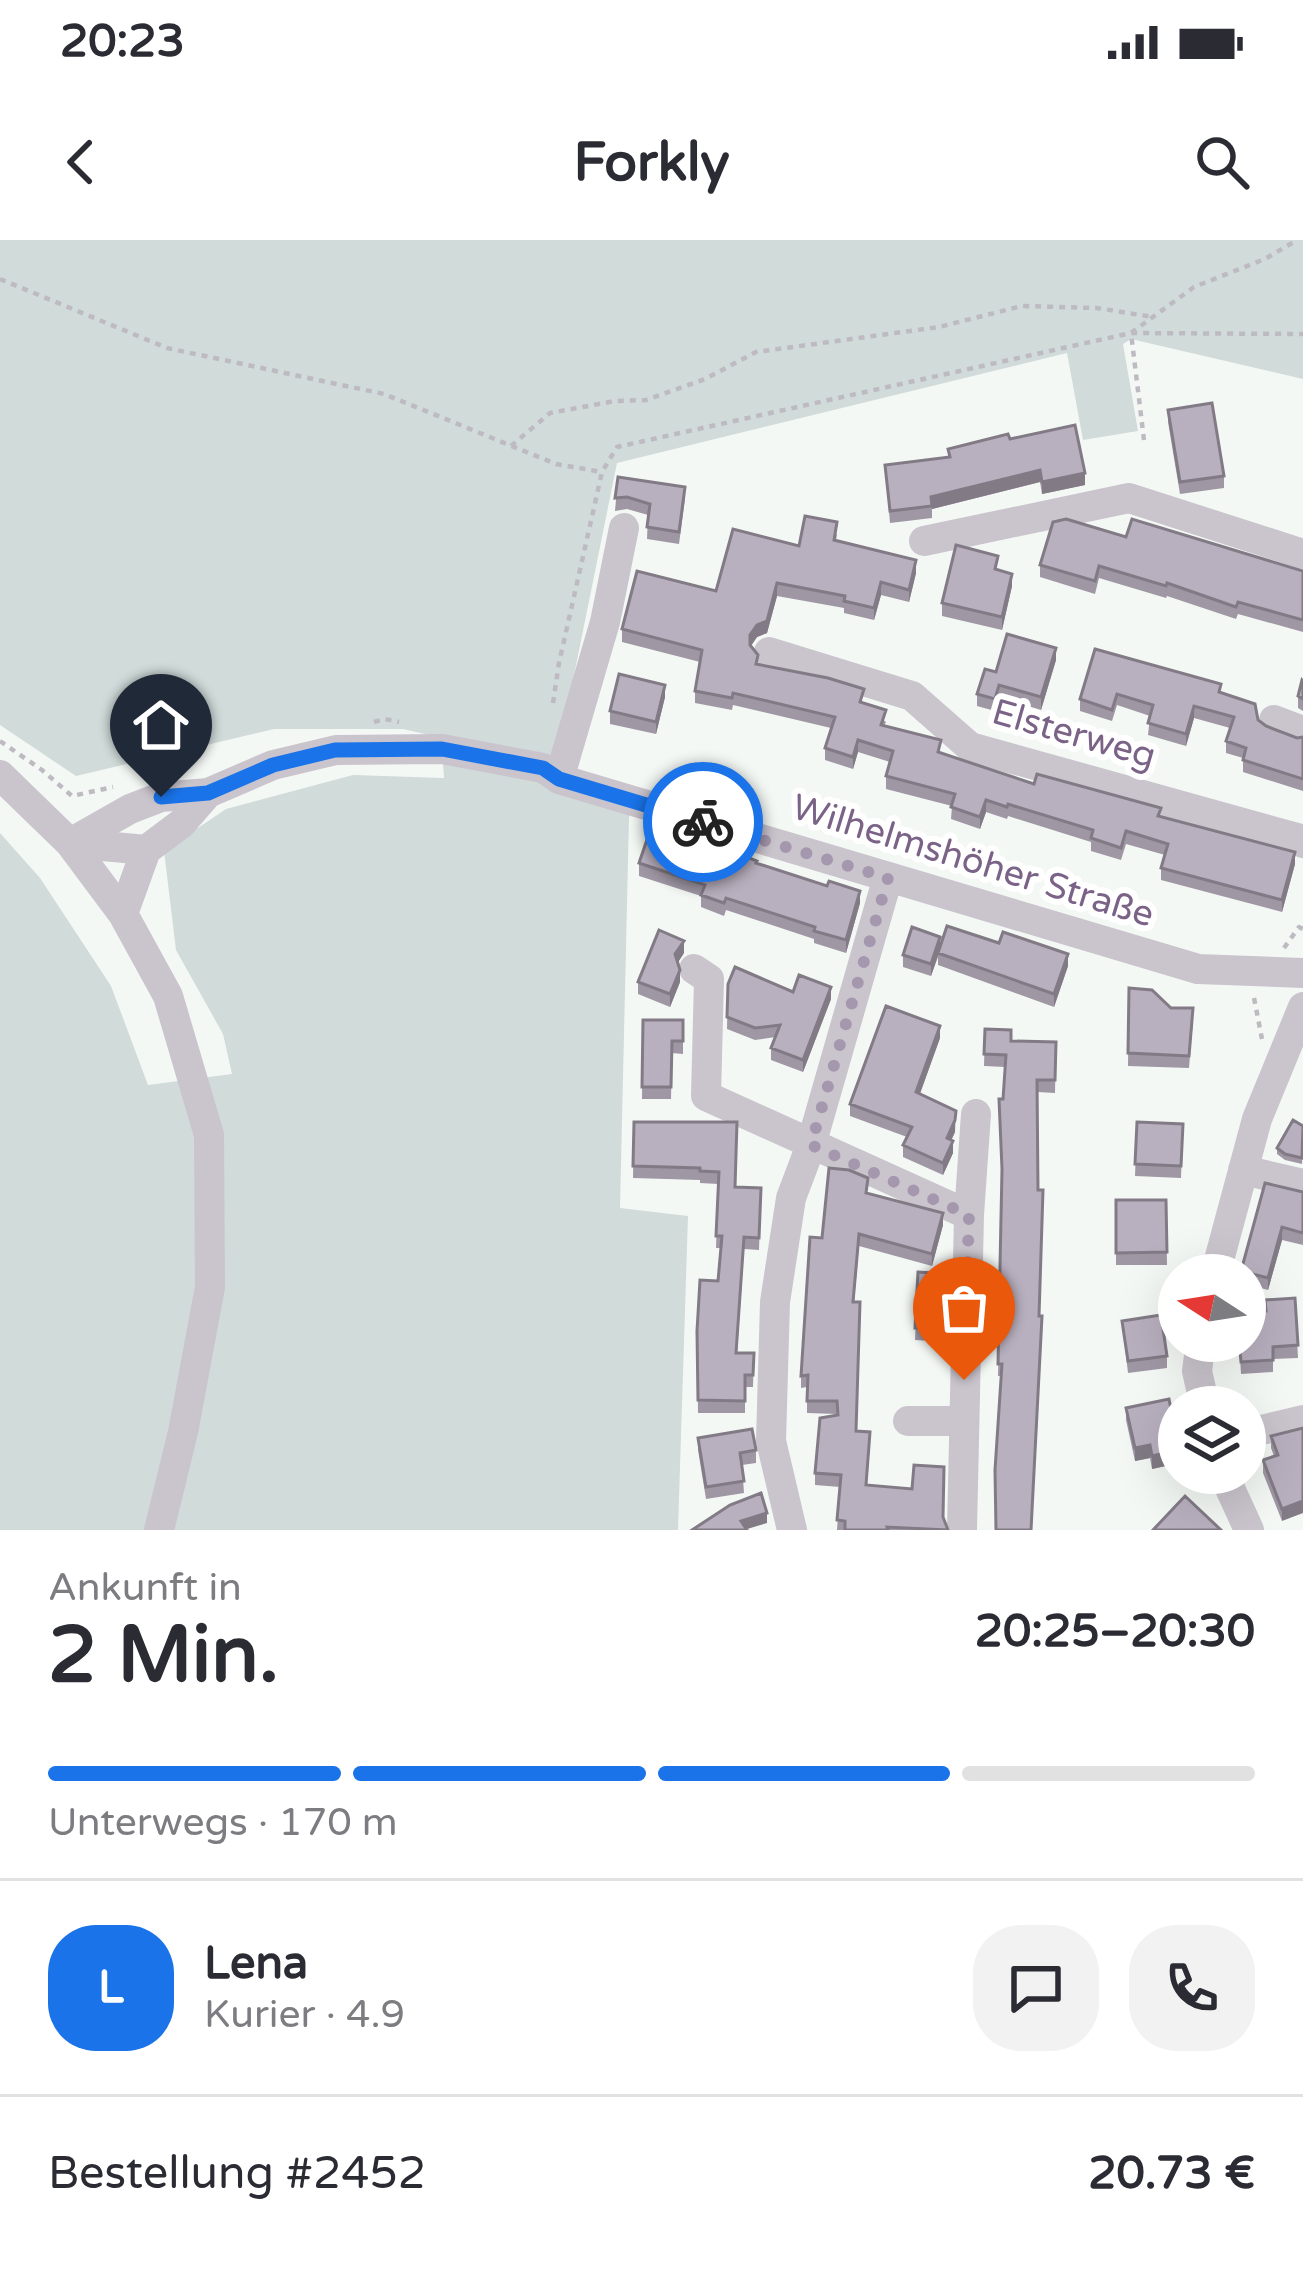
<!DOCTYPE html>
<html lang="de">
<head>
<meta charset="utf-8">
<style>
  :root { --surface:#fff; --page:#f2f2f3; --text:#2b2b33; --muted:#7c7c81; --line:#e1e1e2; --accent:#1a73e8 }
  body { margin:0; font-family:"Varela Round",sans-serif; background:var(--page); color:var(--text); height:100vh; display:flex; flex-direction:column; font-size:45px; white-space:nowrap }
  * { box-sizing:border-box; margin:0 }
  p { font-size:39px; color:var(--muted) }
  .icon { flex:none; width:66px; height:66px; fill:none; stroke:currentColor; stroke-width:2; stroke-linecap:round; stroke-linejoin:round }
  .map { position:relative; height:1290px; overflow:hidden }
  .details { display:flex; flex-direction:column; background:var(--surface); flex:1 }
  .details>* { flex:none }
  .needle { width:78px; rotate:282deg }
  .controls { position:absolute; left:1158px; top:1014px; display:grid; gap:24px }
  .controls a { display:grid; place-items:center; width:108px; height:108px; border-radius:50%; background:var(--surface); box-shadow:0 12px 48px #0002; font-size:60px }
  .pin { position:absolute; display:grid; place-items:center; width:102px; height:102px; color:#fff; margin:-123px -51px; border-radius:50% 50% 50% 0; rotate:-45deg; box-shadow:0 0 12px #0007 }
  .pin .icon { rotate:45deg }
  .courier { position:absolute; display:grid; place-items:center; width:120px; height:120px; margin:-60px; border:9px solid #1a73e8; border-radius:50%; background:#fff; color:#222; box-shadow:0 3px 15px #0007 }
  .head em { font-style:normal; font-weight:700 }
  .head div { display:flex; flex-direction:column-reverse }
  .head { display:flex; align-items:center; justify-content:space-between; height:204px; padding:0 48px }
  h1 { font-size:78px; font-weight:700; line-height:90px }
  .bar { display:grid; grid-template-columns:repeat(4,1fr); gap:18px 12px; align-content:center; height:144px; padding:0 48px }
  .bar i { height:15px; border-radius:9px; background:var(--line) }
  .bar .current { background:var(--accent) }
  .bar p { grid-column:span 4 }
  .line { display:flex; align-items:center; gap:30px; padding:0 48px; border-top:3px solid var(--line) }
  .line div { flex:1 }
  .round { display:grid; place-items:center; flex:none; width:126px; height:126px; border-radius:48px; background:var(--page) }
  .status { display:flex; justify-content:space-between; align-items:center; height:84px; padding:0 60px; background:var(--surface); direction:ltr }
  .status svg { height:33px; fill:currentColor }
  header { display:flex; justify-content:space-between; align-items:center; height:156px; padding:0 48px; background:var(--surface); font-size:54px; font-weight:700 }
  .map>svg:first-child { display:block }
  .green { fill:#d0dbda }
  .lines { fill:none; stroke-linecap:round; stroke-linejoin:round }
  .path { stroke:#bebac1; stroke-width:4.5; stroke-dasharray:6 6; stroke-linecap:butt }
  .minor { stroke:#cac4cd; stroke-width:30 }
  .wall { fill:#9f97a4 }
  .shaded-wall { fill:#827b86 }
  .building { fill:#b9b0bf; stroke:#827b86; stroke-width:3 }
  .done { stroke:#a597ae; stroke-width:12; stroke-dasharray:0 21.6 }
  .route { stroke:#1a73e8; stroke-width:15 }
  .labels { text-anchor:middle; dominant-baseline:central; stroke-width:12; stroke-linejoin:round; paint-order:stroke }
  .street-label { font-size:36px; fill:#7b6388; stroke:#fff }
</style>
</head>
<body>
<div class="status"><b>20:23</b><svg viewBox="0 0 49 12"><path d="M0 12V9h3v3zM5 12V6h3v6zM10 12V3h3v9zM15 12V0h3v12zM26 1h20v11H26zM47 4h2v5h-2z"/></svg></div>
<header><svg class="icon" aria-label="back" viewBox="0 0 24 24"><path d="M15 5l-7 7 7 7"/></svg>Forkly<svg class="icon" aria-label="search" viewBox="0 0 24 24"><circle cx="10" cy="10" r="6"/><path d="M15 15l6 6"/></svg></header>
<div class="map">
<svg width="1303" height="1290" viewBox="0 0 1303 1290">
  <rect width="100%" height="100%" fill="#f4f8f5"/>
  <!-- green -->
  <path class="green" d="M 0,0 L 1303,0 L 1303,139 L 1131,99 L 1123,104 L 1138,191 L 1083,200 L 1067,113 L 617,223 L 556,524 L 403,489 L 274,489 L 76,536 L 0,485 Z
    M 442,509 L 639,548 L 629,577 L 620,968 L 688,976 L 678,1290 L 0,1290 L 0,593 L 40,638 L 111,746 L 148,845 L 232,834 L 223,794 L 176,710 L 164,611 L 226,569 L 353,535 L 444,538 Z"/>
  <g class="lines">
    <!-- path -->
    <path class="path" d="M 0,39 L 167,108 L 384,154 L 556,224 L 602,232
      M 1144,200 L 1131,93 L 1194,47 L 1265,19 L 1297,0
      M 511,206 L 550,173 L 615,161 L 646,160 L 705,139 L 756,112 L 939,87 L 1022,66 L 1097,68 L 1153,77
      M 553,463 L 559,423 L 602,232 L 617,207 L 1131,93 L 1303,94
      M 374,482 L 385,479 L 399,482
      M 0,501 L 42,530 L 72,556 L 113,547
      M 1284,708 L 1299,687 L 1303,689
      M 1254,758 L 1262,799"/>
    <!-- minor -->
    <path class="minor" d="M 924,301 L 1129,258 L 1303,314
      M 769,412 L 912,456 L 970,507 L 1297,598 L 1303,603
      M 1274,480 L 1303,491
      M 0,535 L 70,603 L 123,674 L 168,756 L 209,895 L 210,1047 L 183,1192 L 159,1290
      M 559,539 L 605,382 L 624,288
      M 70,603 L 130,569 L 161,557 L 208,553 L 273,525 L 336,510 L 442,509 L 543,528 L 559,539 L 1198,729 L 1303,733
      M 70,603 L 146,610 L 182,583 L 208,553
      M 123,674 L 146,610
      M 694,729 L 709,739 L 706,856 L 969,975 L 962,1290
      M 1243,930 L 1303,944
      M 969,975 L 976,874
      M 1215,1035 L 1257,879 L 1303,767
      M 1201,1101 L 1197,1131 L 1205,1167
      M 908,1181 L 962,1181
      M 1245,1194 L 1303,1180
      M 1223,1233 L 1249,1290
      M 792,1290 L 771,1201 L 775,1062 L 791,958 L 811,905 L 888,637"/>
  </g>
  <!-- wall -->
  <path class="wall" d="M 1168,170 L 1224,236 L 1224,248 L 1180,254 L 1168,182 Z
    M 1010,199 L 1085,245 L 1042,254 L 1040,242 L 932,269 L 932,278 L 890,283 L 885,225 L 948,218 L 948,209 Z
    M 618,237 L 685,259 L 679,304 L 647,299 L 648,275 L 627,269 L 615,271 Z
    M 837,294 L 836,301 L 916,333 L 909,362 L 881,355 L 874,380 L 844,373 L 844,368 L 777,356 L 767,393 L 757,397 L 751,406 L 758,424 L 864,463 L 886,482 L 884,486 L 941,513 L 1034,544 L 1161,577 L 1295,624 L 1282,672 L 1161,640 L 1161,628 L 1165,615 L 1126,604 L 1121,620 L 1091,611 L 1091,602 L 1008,576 L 1007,579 L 986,572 L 980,589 L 951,579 L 952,566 L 886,549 L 886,536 L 890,522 L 858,512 L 853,529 L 825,520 L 825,508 L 831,488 L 733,465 L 732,470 L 695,463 L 695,451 L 700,422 L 622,402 L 622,389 L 716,351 L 799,306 Z
    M 1126,297 L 1303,331 L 1303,392 L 1238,374 L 1236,379 L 1167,356 L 1166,358 L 1099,338 L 1095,354 L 1040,337 L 1040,325 Z
    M 998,330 L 1012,346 L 1002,390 L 942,376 L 942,363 Z
    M 1095,409 L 1221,453 L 1266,486 L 1297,498 L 1303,497 L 1303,551 L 1243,532 L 1243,518 L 1226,513 L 1226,501 L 1230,488 L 1194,478 L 1186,506 L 1148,495 L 1150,476 L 1117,465 L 1112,481 L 1080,471 L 1080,459 Z
    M 1056,420 L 1041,470 L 999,457 L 995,471 L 977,466 L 977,454 L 996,432 Z
    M 1303,441 L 1303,471 L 1298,468 L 1298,456 Z
    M 665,457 L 656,494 L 610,484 L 610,471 Z
    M 639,623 L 757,623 L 860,663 L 846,713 L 814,703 L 814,699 L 726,670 L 724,676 L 701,667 L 701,656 L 639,636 Z
    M 940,705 L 1068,726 L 1054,767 L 938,725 L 938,717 L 931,736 L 903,727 L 903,715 Z
    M 684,713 L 678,722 L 680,742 L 670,767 L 638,754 L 638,742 Z
    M 728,744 L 831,759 L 803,832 L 771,820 L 771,808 L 776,797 L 755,800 L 727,789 Z
    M 1129,748 L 1193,780 L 1189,828 L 1128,826 Z
    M 643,780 L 683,780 L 683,814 L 672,813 L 671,859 L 642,859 Z
    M 985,789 L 1011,801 L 1056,802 L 1055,853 L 1037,852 L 1001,1136 L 998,1136 L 1005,827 L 984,826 Z
    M 940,798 L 920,854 L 956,871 L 955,892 L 951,900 L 953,913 L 943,935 L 903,917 L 903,905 L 907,897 L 850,876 L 850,864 Z
    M 634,882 L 737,882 L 736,947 L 761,948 L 759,1010 L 744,1009 L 737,1113 L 754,1113 L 753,1147 L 745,1147 L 745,1173 L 698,1173 L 697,1091 L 718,1041 L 721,1008 L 716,1008 L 718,944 L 700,943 L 700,940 L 633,938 Z
    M 1137,882 L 1183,884 L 1181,938 L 1135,936 Z
    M 1303,886 L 1302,924 L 1285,920 L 1277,914 L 1277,908 Z
    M 1303,952 L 1303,1005 L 1282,1000 L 1268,1050 L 1245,1044 L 1245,1035 L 1241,1035 L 1241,1031 Z
    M 867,953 L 943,985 L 932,1026 L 859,1006 L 854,1062 L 857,1191 L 870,1204 L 867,1245 L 943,1278 L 948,1290 L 837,1290 L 840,1247 L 815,1245 L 815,1233 L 837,1174 L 807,1173 L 807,1147 L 801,1148 L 801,1136 Z
    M 1116,960 L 1166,960 L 1167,1025 L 1116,1025 Z
    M 918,1032 L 948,1034 L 947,1102 L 915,1100 Z
    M 1295,1058 L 1298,1118 L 1273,1119 L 1273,1132 L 1241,1134 L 1239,1101 L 1266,1071 Z
    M 1122,1081 L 1167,1116 L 1167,1128 L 1128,1133 Z
    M 1126,1168 L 1179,1204 L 1179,1223 L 1152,1229 L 1150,1218 L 1135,1221 L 1126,1180 Z
    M 1303,1188 L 1282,1281 L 1263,1233 L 1263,1220 L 1274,1216 L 1271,1208 L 1271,1196 Z
    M 698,1198 L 756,1210 L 756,1223 L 742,1225 L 744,1253 L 706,1259 L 698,1210 Z"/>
  <!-- shaded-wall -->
  <path class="shaded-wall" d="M 1040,230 L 1040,242 L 932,269 L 931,257 Z
    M 1085,233 L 1085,245 L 1042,254 L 1042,242 Z
    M 916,320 L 916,333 L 909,362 L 909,350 Z
    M 1012,334 L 1012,346 L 1002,390 L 1002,377 Z
    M 881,342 L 881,355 L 874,380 L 874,368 Z
    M 777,343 L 777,356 L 767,393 L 757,397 L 750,407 L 750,395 Z
    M 1056,408 L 1056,420 L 1041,470 L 1041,457 Z
    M 665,445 L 665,457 L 656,494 L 656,482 Z
    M 1194,466 L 1194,478 L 1186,506 L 1186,494 Z
    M 858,500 L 858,512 L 853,529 L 853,517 Z
    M 986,560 L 986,572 L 980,589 L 980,577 Z
    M 1295,612 L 1295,624 L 1282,672 L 1282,660 Z
    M 860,651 L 860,663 L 846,713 L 846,700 Z
    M 940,697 L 940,709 L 931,736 L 931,724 Z
    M 684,701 L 684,713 L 675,727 L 675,714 Z
    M 1068,714 L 1068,726 L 1054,767 L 1054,754 Z
    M 680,730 L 680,742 L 670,767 L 670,754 Z
    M 831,747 L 831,759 L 803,832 L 803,820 Z
    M 940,786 L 940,798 L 916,864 L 916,852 Z
    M 955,880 L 955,892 L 947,910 L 947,898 Z
    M 953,901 L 953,913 L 943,935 L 943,923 Z
    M 943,973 L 943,985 L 932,1026 L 932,1014 Z
    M 1282,987 L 1282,1000 L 1268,1050 L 1268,1038 Z
    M 1150,1205 L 1150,1218 L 1135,1221 L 1135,1208 Z
    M 1179,1210 L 1179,1223 L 1152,1229 L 1152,1216 Z
    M 1303,1261 L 1303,1273 L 1282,1281 L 1282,1269 Z
    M 767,1273 L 767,1283 L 744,1290 L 741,1281 Z"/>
  <!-- building -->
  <path class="building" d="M 1212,163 L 1224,236 L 1180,242 L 1168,170 Z
    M 1075,185 L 1085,233 L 1042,242 L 1040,230 L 931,257 L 932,266 L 890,271 L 885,225 L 950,217 L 948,209 L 1008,194 L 1010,199 Z
    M 618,237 L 685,247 L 679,292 L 647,287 L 650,264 L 627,257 L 615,258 Z
    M 805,276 L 837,282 L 834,300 L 916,320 L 909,350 L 881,342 L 874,368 L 844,361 L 845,356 L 777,343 L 767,381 L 757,385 L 750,395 L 750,405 L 758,415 L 756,424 L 828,438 L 864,449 L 860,462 L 886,470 L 881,485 L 941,500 L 938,512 L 1034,544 L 1037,534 L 1161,568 L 1158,576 L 1295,612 L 1282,660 L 1161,628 L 1168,604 L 1126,591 L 1121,608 L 1091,598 L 1093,590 L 1008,564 L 1007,567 L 986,560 L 980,577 L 951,567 L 955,554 L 886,536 L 893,511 L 858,500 L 853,517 L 825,508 L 835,477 L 733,453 L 732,458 L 695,451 L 702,410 L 622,389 L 637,331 L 716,351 L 733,289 L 799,306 Z
    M 1066,279 L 1126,297 L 1132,279 L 1303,331 L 1303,380 L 1238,362 L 1236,367 L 1167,343 L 1166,346 L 1099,326 L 1095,341 L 1040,325 L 1053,282 Z
    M 956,305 L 998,316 L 995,329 L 1012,334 L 1002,377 L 942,363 Z
    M 1007,394 L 1056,408 L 1041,457 L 999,445 L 995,459 L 977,454 L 985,429 L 996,432 Z
    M 1095,409 L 1221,444 L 1219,452 L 1255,464 L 1258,480 L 1266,486 L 1297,498 L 1303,497 L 1303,539 L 1243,520 L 1246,508 L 1226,501 L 1234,477 L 1194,466 L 1186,494 L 1148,483 L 1153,465 L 1117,454 L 1112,470 L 1080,459 Z
    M 619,434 L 665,445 L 656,482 L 610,471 Z
    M 1302,440 L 1303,441 L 1303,459 L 1298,456 Z
    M 653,582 L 691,595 L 757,621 L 756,623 L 827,646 L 829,641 L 860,651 L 846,700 L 814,691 L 815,687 L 726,658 L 724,663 L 701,655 L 705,645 L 639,623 Z
    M 947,686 L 999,703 L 1003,692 L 1068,714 L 1054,754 L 938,713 Z
    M 912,687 L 940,697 L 931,724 L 903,715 Z
    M 659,690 L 684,701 L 675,714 L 680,730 L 670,754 L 638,742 Z
    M 735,727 L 793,752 L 799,735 L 831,747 L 803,820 L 771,808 L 780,785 L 755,788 L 727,777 L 728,744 Z
    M 1129,748 L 1152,750 L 1171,768 L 1193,768 L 1189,816 L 1128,813 Z
    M 886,766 L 940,786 L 916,852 L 956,871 L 955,880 L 947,898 L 953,901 L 943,923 L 903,905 L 912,887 L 850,864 Z
    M 643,780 L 683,780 L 683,801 L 672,801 L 671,847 L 642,847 Z
    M 985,789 L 1011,790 L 1011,801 L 1056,802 L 1055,840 L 1037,840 L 1038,950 L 1043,950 L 1039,1076 L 1042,1076 L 1031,1290 L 996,1290 L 995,1230 L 1002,1124 L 998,1124 L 1002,929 L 999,859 L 1003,859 L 1006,815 L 984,814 Z
    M 1293,880 L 1303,886 L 1302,918 L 1285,914 L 1277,908 Z
    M 634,882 L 737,882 L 735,947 L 761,948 L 759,998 L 744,997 L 736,1113 L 754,1113 L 753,1135 L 745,1135 L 745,1161 L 698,1160 L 697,1091 L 700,1040 L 718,1041 L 722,996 L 716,996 L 719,932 L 700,931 L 700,928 L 633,926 Z
    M 1137,882 L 1183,884 L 1181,926 L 1135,924 Z
    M 829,928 L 849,930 L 868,938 L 866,953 L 943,973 L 932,1014 L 859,994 L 853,1062 L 860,1062 L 856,1191 L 870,1192 L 866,1245 L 912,1249 L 914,1225 L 944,1227 L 943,1277 L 948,1290 L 887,1287 L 888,1290 L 845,1290 L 845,1281 L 837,1280 L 841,1235 L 815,1233 L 820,1178 L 838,1175 L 837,1161 L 807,1161 L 808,1135 L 801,1136 L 810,997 L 822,998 Z
    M 1265,943 L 1303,952 L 1303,993 L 1282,987 L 1268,1038 L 1241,1031 Z
    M 1116,960 L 1166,960 L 1167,1012 L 1116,1013 Z
    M 918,1032 L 948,1034 L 947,1089 L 915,1088 Z
    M 1295,1058 L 1298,1105 L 1273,1107 L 1273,1120 L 1241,1122 L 1239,1101 L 1245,1101 L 1245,1072 L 1266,1071 L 1265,1060 Z
    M 1161,1075 L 1167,1116 L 1128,1121 L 1122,1081 Z
    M 1169,1159 L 1179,1210 L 1152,1216 L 1150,1205 L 1135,1208 L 1126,1168 Z
    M 1303,1188 L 1303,1261 L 1282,1269 L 1263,1220 L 1278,1215 L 1271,1196 Z
    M 752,1189 L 756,1210 L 740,1213 L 744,1241 L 706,1247 L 698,1198 Z
    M 761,1253 L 767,1273 L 741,1281 L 747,1290 L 692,1290 L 730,1265 Z
    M 1185,1256 L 1221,1290 L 1153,1290 Z"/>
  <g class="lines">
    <!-- done -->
    <path class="done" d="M 703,582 L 888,638 L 811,905 L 969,975 L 964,1140"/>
    <!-- route -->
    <path class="route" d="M 161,557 L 208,553 L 273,525 L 335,510 L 442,509 L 543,528 L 559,539 L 703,582"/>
  </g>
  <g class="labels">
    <!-- street labels -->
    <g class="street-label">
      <text transform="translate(1074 494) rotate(16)">Elsterweg</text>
      <text transform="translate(973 621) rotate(17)">Wilhelmshöher Straße</text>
    </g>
  </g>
</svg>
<div class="controls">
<a><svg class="needle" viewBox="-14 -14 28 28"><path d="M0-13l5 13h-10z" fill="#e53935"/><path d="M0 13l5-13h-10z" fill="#7c7c81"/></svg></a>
<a><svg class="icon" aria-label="layers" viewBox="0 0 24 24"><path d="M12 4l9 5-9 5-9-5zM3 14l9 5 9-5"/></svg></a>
</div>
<div class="pin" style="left:964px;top:1140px;background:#ea580c"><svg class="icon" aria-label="bag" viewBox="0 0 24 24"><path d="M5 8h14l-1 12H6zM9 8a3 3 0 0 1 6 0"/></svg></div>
<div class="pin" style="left:161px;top:557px;background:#1f2937"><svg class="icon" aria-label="home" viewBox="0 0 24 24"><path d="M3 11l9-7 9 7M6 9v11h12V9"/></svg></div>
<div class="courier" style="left:703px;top:582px"><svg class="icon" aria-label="bike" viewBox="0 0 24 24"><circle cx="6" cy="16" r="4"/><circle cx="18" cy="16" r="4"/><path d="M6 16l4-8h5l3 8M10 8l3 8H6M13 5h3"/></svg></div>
</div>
<section class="details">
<div class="head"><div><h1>2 Min.</h1><p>Ankunft in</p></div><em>20:25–20:30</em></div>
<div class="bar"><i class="current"></i><i class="current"></i><i class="current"></i><i></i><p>Unterwegs · 170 m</p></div>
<div class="line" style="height:216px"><b class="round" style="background:var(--accent);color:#fff">L</b><div><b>Lena</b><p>Kurier · 4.9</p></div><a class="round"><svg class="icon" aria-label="chat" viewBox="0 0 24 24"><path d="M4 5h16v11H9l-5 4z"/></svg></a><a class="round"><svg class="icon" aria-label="phone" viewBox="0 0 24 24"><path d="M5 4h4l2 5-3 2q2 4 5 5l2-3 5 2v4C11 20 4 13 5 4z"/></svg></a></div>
<div class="line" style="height:156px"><div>Bestellung #2452</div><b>20.73 €</b></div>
</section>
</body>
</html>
